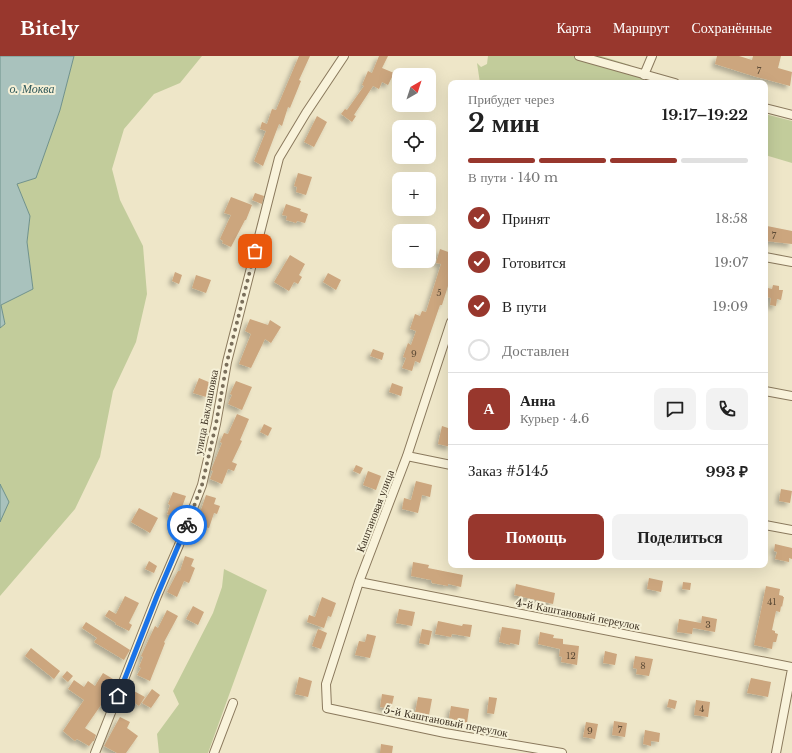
<!DOCTYPE html>
<html lang="ru">
<head>
<meta charset="utf-8">
<style>
  :root { --surface:#fff; --page:#f2f2f2; --text:#222; --muted:#767676; --line:#e0e0e0; --accent:#98372d }
  body { margin:0; font-family:"Libre Baskerville",serif; background:var(--page); color:var(--text); height:100vh; display:flex; flex-direction:column; font-size:15px; white-space:nowrap }
  * { box-sizing:border-box; margin:0 }
  p { font-size:13px; color:var(--muted) }
  .icon { flex:none; width:22px; height:22px; fill:none; stroke:currentColor; stroke-width:2; stroke-linecap:round; stroke-linejoin:round }
  .map { position:relative; flex:1; overflow:hidden }
  .side { position:absolute; left:448px; top:24px; width:320px; height:488px; display:flex; flex-direction:column; background:var(--surface); border-radius:8px; box-shadow:0 4px 16px #0002 }
  .side>* { flex:none }
  .needle { width:26px; rotate:39deg }
  .fabs { position:absolute; left:392px; top:12px; display:grid; gap:8px }
  .fabs a { display:grid; place-items:center; width:44px; height:44px; border-radius:8px; background:var(--surface); box-shadow:0 4px 16px #0002; font-size:20px }
  .pin { position:absolute; display:grid; place-items:center; width:34px; height:34px; color:#fff; margin:-17px; border-radius:8px; box-shadow:0 2px 6px #0006 }
  .courier { position:absolute; display:grid; place-items:center; width:40px; height:40px; margin:-20px; border:3px solid #1a73e8; border-radius:50%; background:#fff; color:#222; box-shadow:0 1px 5px #0007 }
  .headline em { font-style:normal; font-weight:700 }
  .headline div { display:flex; flex-direction:column-reverse }
  .headline { display:flex; align-items:center; justify-content:space-between; height:68px; padding:0 20px }
  h1 { font-size:26px; font-weight:700; line-height:30px }
  .bar { display:grid; grid-template-columns:repeat(4,1fr); gap:6px 4px; align-content:center; height:48px; padding:0 20px }
  .bar i { height:5px; border-radius:3px; background:var(--line) }
  .bar .active { background:var(--accent) }
  .bar p { grid-column:span 4 }
  .line { display:flex; align-items:center; gap:10px; padding:0 20px; border-top:1px solid var(--line) }
  .line div { flex:1 }
  .round { display:grid; place-items:center; flex:none; width:42px; height:42px; border-radius:8px; background:var(--page) }
  ol { padding:0 20px; list-style:none }
  li { display:flex; align-items:center; gap:12px; height:44px }
  li p { margin-inline-start:auto }
  li .icon { padding:4px; border-radius:50%; background:var(--accent); color:#fff; stroke-width:4 }
  li:last-child { color:var(--muted) }
  li i { width:22px; height:22px; border:2px solid var(--line); border-radius:50% }
  .primary-button { display:flex; gap:8px; margin-top:auto; padding:8px 20px }
  .primary-button a { flex:1; height:46px; border-radius:8px; background:var(--accent); color:#fff; font-size:16px; font-weight:700; line-height:46px; text-align:center }
  .primary-button a+a { background:var(--page); color:var(--text) }
  header { display:flex; align-items:center; gap:24px; box-sizing:border-box; height:56px; padding:0 20px; background:var(--accent); color:#fff }
  header strong { font-size:19px }
  nav { display:flex; gap:22px; margin-inline-start:auto; font-size:14px }
  .map>svg:first-child { display:block }
  .green { fill:#c2cc9b }
  .water { fill:#a9c2bd; stroke:#6f918b }
  .building { fill:#cca67e; filter:url(#shadow) }
  .lines { fill:none; stroke-linecap:round; stroke-linejoin:round }
  .street-casing { stroke:#8a795d; stroke-width:10 }
  .street { stroke:#f9f3db; stroke-width:8 }
  .done { stroke:#7a6f5b; stroke-width:4; stroke-dasharray:0 7.2 }
  .route { stroke:#1a73e8; stroke-width:5 }
  .labels { text-anchor:middle; dominant-baseline:central; stroke-width:4; stroke-linejoin:round; paint-order:stroke }
  .number-label { font-size:9px; fill:#5f4d38 }
  .street-label { font-size:11px; fill:#3b2f20; stroke:#f5f0d7 }
  .water-label { font-size:12px; font-style:italic; fill:#30595a; stroke:#f5f0d7 }
</style>
</head>
<body>
<header>
<strong>Bitely</strong>
<nav><a>Карта</a><a>Маршрут</a><a>Сохранённые</a></nav>
</header>
<div class="map">
<svg width="792" height="697" viewBox="0 0 792 697">
  <defs>
    <filter id="shadow"><feDropShadow dx="-3.5" dy="3.5" stdDeviation="2" flood-color="#0004"/></filter>
  </defs>
  <rect width="100%" height="100%" fill="#eee6c8"/>
  <!-- green -->
  <path class="green" d="M 74,0 L 202,0 L 180,27 L 154,38 L 124,73 L 112,113 L 120,144 L 143,190 L 147,238 L 136,286 L 113,335 L 100,401 L 75,453 L 0,540 L 0,466 L 8,446 L 0,428 L 0,272 L 5,268 L 1,249 L 33,233 L 27,186 L 30,160 L 17,128 L 36,122 L 60,54 Z
    M 488,0 L 601,0 L 630,9 L 639,21 L 653,27 L 480,27 L 477,7 L 481,11 L 487,8 Z
    M 765,58 L 792,65 L 792,107 L 765,99 Z
    M 224,513 L 267,534 L 208,697 L 159,697 L 157,678 L 179,648 L 173,635 L 213,557 L 222,531 Z"/>
  <!-- water -->
  <path class="water" d="M 0,0 L 74,0 L 60,54 L 36,122 L 17,128 L 30,160 L 27,186 L 33,233 L 1,249 L 5,268 L 0,272 Z
    M 0,428 L 9,446 L 0,466 Z"/>
  <!-- building -->
  <path class="building" d="M 299,0 L 310,0 L 299,24 L 301,25 L 290,52 L 288,51 L 282,70 L 279,68 L 263,110 L 254,105 L 266,75 L 260,73 L 262,66 L 267,68 L 272,53 L 276,54 Z
    M 379,0 L 388,0 L 382,12 L 394,17 L 388,29 L 382,26 L 379,33 L 373,30 L 354,59 L 356,60 L 352,66 L 341,58 L 345,53 L 347,54 L 364,30 L 362,29 L 368,15 L 372,17 Z
    M 717,0 L 739,0 L 752,4 L 753,0 L 781,0 L 778,12 L 792,16 L 790,30 L 753,20 L 715,8 Z
    M 317,60 L 327,66 L 314,91 L 304,86 Z
    M 298,117 L 312,121 L 306,139 L 296,136 L 297,131 L 294,130 Z
    M 255,137 L 264,140 L 262,148 L 252,144 Z
    M 231,141 L 252,149 L 246,164 L 245,164 L 231,191 L 222,187 L 223,185 L 220,183 L 231,159 L 224,157 Z
    M 286,148 L 301,153 L 300,155 L 308,158 L 305,167 L 297,165 L 296,167 L 286,164 L 287,160 L 282,159 Z
    M 767,170 L 792,175 L 792,188 L 765,185 L 765,174 L 766,174 Z
    M 440,193 L 451,197 L 451,231 L 448,230 L 442,249 L 440,249 L 420,307 L 415,305 L 412,315 L 402,312 L 406,302 L 403,301 L 408,287 L 411,289 L 416,275 L 410,273 L 415,258 L 420,260 L 422,255 L 426,256 L 441,208 L 436,207 Z
    M 290,199 L 305,208 L 299,219 L 302,221 L 298,228 L 294,226 L 289,235 L 274,226 Z
    M 175,216 L 182,219 L 179,228 L 172,225 Z
    M 328,217 L 341,224 L 336,234 L 323,226 Z
    M 196,219 L 211,224 L 206,237 L 192,232 Z
    M 773,229 L 779,230 L 779,234 L 783,234 L 781,244 L 777,243 L 776,250 L 770,249 L 771,242 L 766,241 L 768,232 L 772,233 Z
    M 250,263 L 268,269 L 270,264 L 281,271 L 271,287 L 265,283 L 251,312 L 239,308 L 251,278 L 245,275 Z
    M 373,293 L 384,297 L 382,304 L 370,300 Z
    M 199,322 L 211,327 L 206,341 L 193,337 Z
    M 236,325 L 252,331 L 242,354 L 228,348 L 232,339 L 230,338 Z
    M 392,327 L 403,331 L 401,340 L 389,336 Z
    M 237,358 L 249,363 L 240,384 L 242,385 L 232,406 L 237,408 L 234,415 L 228,413 L 222,428 L 210,423 L 213,415 L 211,414 L 222,387 L 220,386 L 224,377 L 228,378 Z
    M 264,368 L 272,372 L 268,380 L 260,376 Z
    M 442,370 L 451,373 L 451,391 L 438,388 Z
    M 356,409 L 363,412 L 360,418 L 353,415 Z
    M 368,415 L 381,420 L 376,434 L 363,429 Z
    M 416,425 L 432,429 L 430,441 L 422,439 L 418,457 L 402,453 L 404,442 L 411,444 Z
    M 781,433 L 792,435 L 790,447 L 779,445 Z
    M 173,436 L 186,440 L 178,462 L 167,458 L 170,449 L 168,448 Z
    M 206,439 L 216,442 L 214,448 L 220,450 L 217,458 L 214,457 L 209,472 L 205,471 L 202,478 L 194,475 L 197,468 L 194,467 L 197,459 L 199,460 Z
    M 139,452 L 158,462 L 150,477 L 131,466 Z
    M 775,488 L 792,492 L 792,503 L 789,502 L 789,506 L 775,503 L 777,496 L 774,495 Z
    M 185,500 L 194,503 L 191,510 L 195,512 L 189,527 L 184,525 L 177,541 L 167,536 L 178,515 L 180,515 Z
    M 149,505 L 157,510 L 154,517 L 145,513 Z
    M 413,506 L 429,509 L 428,512 L 463,519 L 461,531 L 448,528 L 448,530 L 432,527 L 431,524 L 411,520 Z
    M 649,522 L 663,525 L 661,536 L 647,533 Z
    M 683,526 L 691,527 L 690,534 L 682,533 Z
    M 516,528 L 555,537 L 553,548 L 514,539 Z
    M 766,530 L 780,533 L 779,539 L 783,540 L 783,541 L 784,541 L 782,551 L 781,550 L 780,556 L 776,555 L 772,574 L 775,575 L 775,577 L 778,578 L 776,586 L 773,586 L 772,593 L 754,589 Z
    M 125,540 L 139,547 L 129,567 L 132,569 L 129,575 L 115,568 L 116,567 L 105,560 L 109,554 L 116,558 Z
    M 322,541 L 336,547 L 331,561 L 328,560 L 324,572 L 307,566 L 309,559 L 315,561 Z
    M 193,550 L 204,556 L 198,569 L 186,563 Z
    M 399,553 L 415,556 L 412,570 L 396,567 Z
    M 167,554 L 178,560 L 164,586 L 165,587 L 150,625 L 137,619 L 141,612 L 139,611 L 143,601 L 141,600 L 155,570 L 158,572 Z
    M 702,560 L 717,563 L 715,576 L 693,572 L 692,578 L 677,576 L 679,563 L 701,567 Z
    M 438,565 L 462,570 L 463,568 L 472,569 L 470,581 L 452,578 L 451,581 L 435,578 Z
    M 86,566 L 130,594 L 124,604 L 94,586 L 97,582 L 82,572 Z
    M 502,571 L 521,574 L 519,589 L 510,587 L 510,589 L 499,586 Z
    M 318,573 L 327,577 L 321,593 L 312,590 Z
    M 422,573 L 432,575 L 429,589 L 419,587 Z
    M 540,576 L 554,579 L 553,582 L 563,583 L 563,588 L 579,590 L 577,609 L 561,606 L 562,601 L 559,600 L 560,593 L 538,588 Z
    M 367,578 L 376,580 L 370,602 L 355,599 L 359,585 L 365,586 Z
    M 31,592 L 60,615 L 54,623 L 25,600 Z
    M 605,595 L 617,598 L 615,609 L 603,607 Z
    M 635,600 L 653,603 L 649,620 L 636,618 L 637,613 L 633,612 Z
    M 67,615 L 73,620 L 68,626 L 62,621 Z
    M 103,617 L 113,623 L 102,642 L 109,646 L 107,653 L 101,649 L 85,672 L 96,679 L 94,685 L 93,685 L 89,690 L 77,683 L 75,685 L 63,675 L 84,644 L 68,633 L 74,624 L 84,631 L 88,625 L 95,630 Z
    M 299,621 L 312,625 L 308,641 L 295,638 Z
    M 751,622 L 771,626 L 768,641 L 747,637 Z
    M 152,633 L 160,639 L 151,652 L 142,647 Z
    M 132,634 L 145,641 L 139,650 L 127,642 Z
    M 382,638 L 394,640 L 391,653 L 380,651 Z
    M 418,641 L 432,643 L 429,659 L 415,657 Z
    M 489,641 L 497,642 L 494,658 L 487,657 Z
    M 669,643 L 677,645 L 675,653 L 667,651 Z
    M 696,644 L 710,646 L 708,661 L 694,659 Z
    M 451,650 L 469,653 L 467,667 L 453,665 L 453,663 L 449,662 Z
    M 120,661 L 130,666 L 127,672 L 138,680 L 126,697 L 117,697 L 104,690 Z
    M 614,665 L 627,667 L 625,681 L 612,679 Z
    M 586,666 L 598,668 L 595,683 L 583,681 Z
    M 645,674 L 660,677 L 659,686 L 651,685 L 651,690 L 643,688 Z
    M 381,688 L 393,690 L 392,697 L 380,697 Z"/>
  <g class="lines">
    <!-- street casing -->
    <g class="street-casing">
      <path id="street" d="M 579,0 L 675,27
        M 644,19 L 652,0
        M 765,52 L 792,59
        M 765,201 L 792,206
        M 451,266 L 407,400 L 359,526 L 326,628 L 327,652 L 445,677 L 562,697
        M 765,335 L 792,340
        M 407,400 L 451,409
        M 765,469 L 792,474
        M 359,526 L 792,611
        M 95,697 L 157,540 L 179,489 L 202,429 L 216,368 L 227,306 L 279,102 L 306,57 L 344,0
        M 214,697 L 233,647
        M 776,697 L 792,613"/>
    </g>
    <!-- street -->
    <use href="#street" class="street"/>
  </g>
  <g class="lines">
    <!-- done -->
    <path class="done" d="M 187,469 L 202,429 L 216,368 L 227,306 L 255,195"/>
    <!-- route -->
    <path class="route" d="M 118,640 L 157,540 L 187,469"/>
  </g>
  <g class="labels">
    <!-- number labels -->
    <g class="number-label">
      <text x="759" y="14">7</text>
      <text x="774" y="179">7</text>
      <text x="439" y="236">5</text>
      <text x="414" y="297">9</text>
      <text x="772" y="545">41</text>
      <text x="708" y="568">3</text>
      <text x="571" y="599">12</text>
      <text x="643" y="609">8</text>
      <text x="702" y="652">4</text>
      <text x="620" y="673">7</text>
      <text x="590" y="674">9</text>
    </g>
    <!-- street labels -->
    <g class="street-label">
      <text transform="translate(206 356) rotate(-79)">улица Баклашовка</text>
      <text transform="translate(375 455) rotate(-69)">Каштановая улица</text>
      <text transform="translate(578 558) rotate(11)">4-й Каштановый переулок</text>
      <text transform="translate(446 665) rotate(11)">5-й Каштановый переулок</text>
    </g>
    <!-- water labels -->
    <g class="water-label">
      <text x="32" y="32">о. Моква</text>
    </g>
  </g>
</svg>
<div class="fabs">
<a><svg class="needle" viewBox="-14 -14 28 28"><path d="M0-13l5 13h-10z" fill="#e53935"/><path d="M0 13l5-13h-10z" fill="#767676"/></svg></a>
<a><svg class="icon" aria-label="locate" viewBox="0 0 24 24"><circle cx="12" cy="12" r="6"/><path d="M12 2v4M12 18v4M2 12h4M18 12h4"/></svg></a>
<a>+</a>
<a>−</a>
</div>
<div class="pin" style="left:255px;top:195px;background:#ea580c"><svg class="icon" aria-label="bag" viewBox="0 0 24 24"><path d="M5 8h14l-1 12H6zM9 8a3 3 0 0 1 6 0"/></svg></div>
<div class="pin" style="left:118px;top:640px;background:#1f2937"><svg class="icon" aria-label="home" viewBox="0 0 24 24"><path d="M3 11l9-7 9 7M6 9v11h12V9"/></svg></div>
<div class="courier" style="left:187px;top:469px"><svg class="icon" aria-label="bike" viewBox="0 0 24 24"><circle cx="6" cy="16" r="4"/><circle cx="18" cy="16" r="4"/><path d="M6 16l4-8h5l3 8M10 8l3 8H6M13 5h3"/></svg></div>
<section class="side">
<div class="headline"><div><h1>2 мин</h1><p>Прибудет через</p></div><em>19:17–19:22</em></div>
<div class="bar"><i class="active"></i><i class="active"></i><i class="active"></i><i></i><p>В пути · 140 m</p></div>
<ol>
<li><svg class="icon" aria-label="check" viewBox="0 0 24 24"><path d="M5 12l5 5 9-10"/></svg>Принят<p>18:58</p></li>
<li><svg class="icon" aria-label="check" viewBox="0 0 24 24"><path d="M5 12l5 5 9-10"/></svg>Готовится<p>19:07</p></li>
<li><svg class="icon" aria-label="check" viewBox="0 0 24 24"><path d="M5 12l5 5 9-10"/></svg>В пути<p>19:09</p></li>
<li><i></i>Доставлен</li>
</ol>
<div class="line" style="height:72px"><b class="round" style="background:var(--accent);color:#fff">А</b><div><b>Анна</b><p>Курьер · 4.6</p></div><a class="round"><svg class="icon" aria-label="chat" viewBox="0 0 24 24"><path d="M4 5h16v11H9l-5 4z"/></svg></a><a class="round"><svg class="icon" aria-label="phone" viewBox="0 0 24 24"><path d="M5 4h4l2 5-3 2q2 4 5 5l2-3 5 2v4C11 20 4 13 5 4z"/></svg></a></div>
<div class="line" style="height:52px"><div>Заказ #5145</div><b>993 ₽</b></div>
<div class="primary-button"><a>Помощь</a><a>Поделиться</a></div>
</section>
</div>
</body>
</html>
